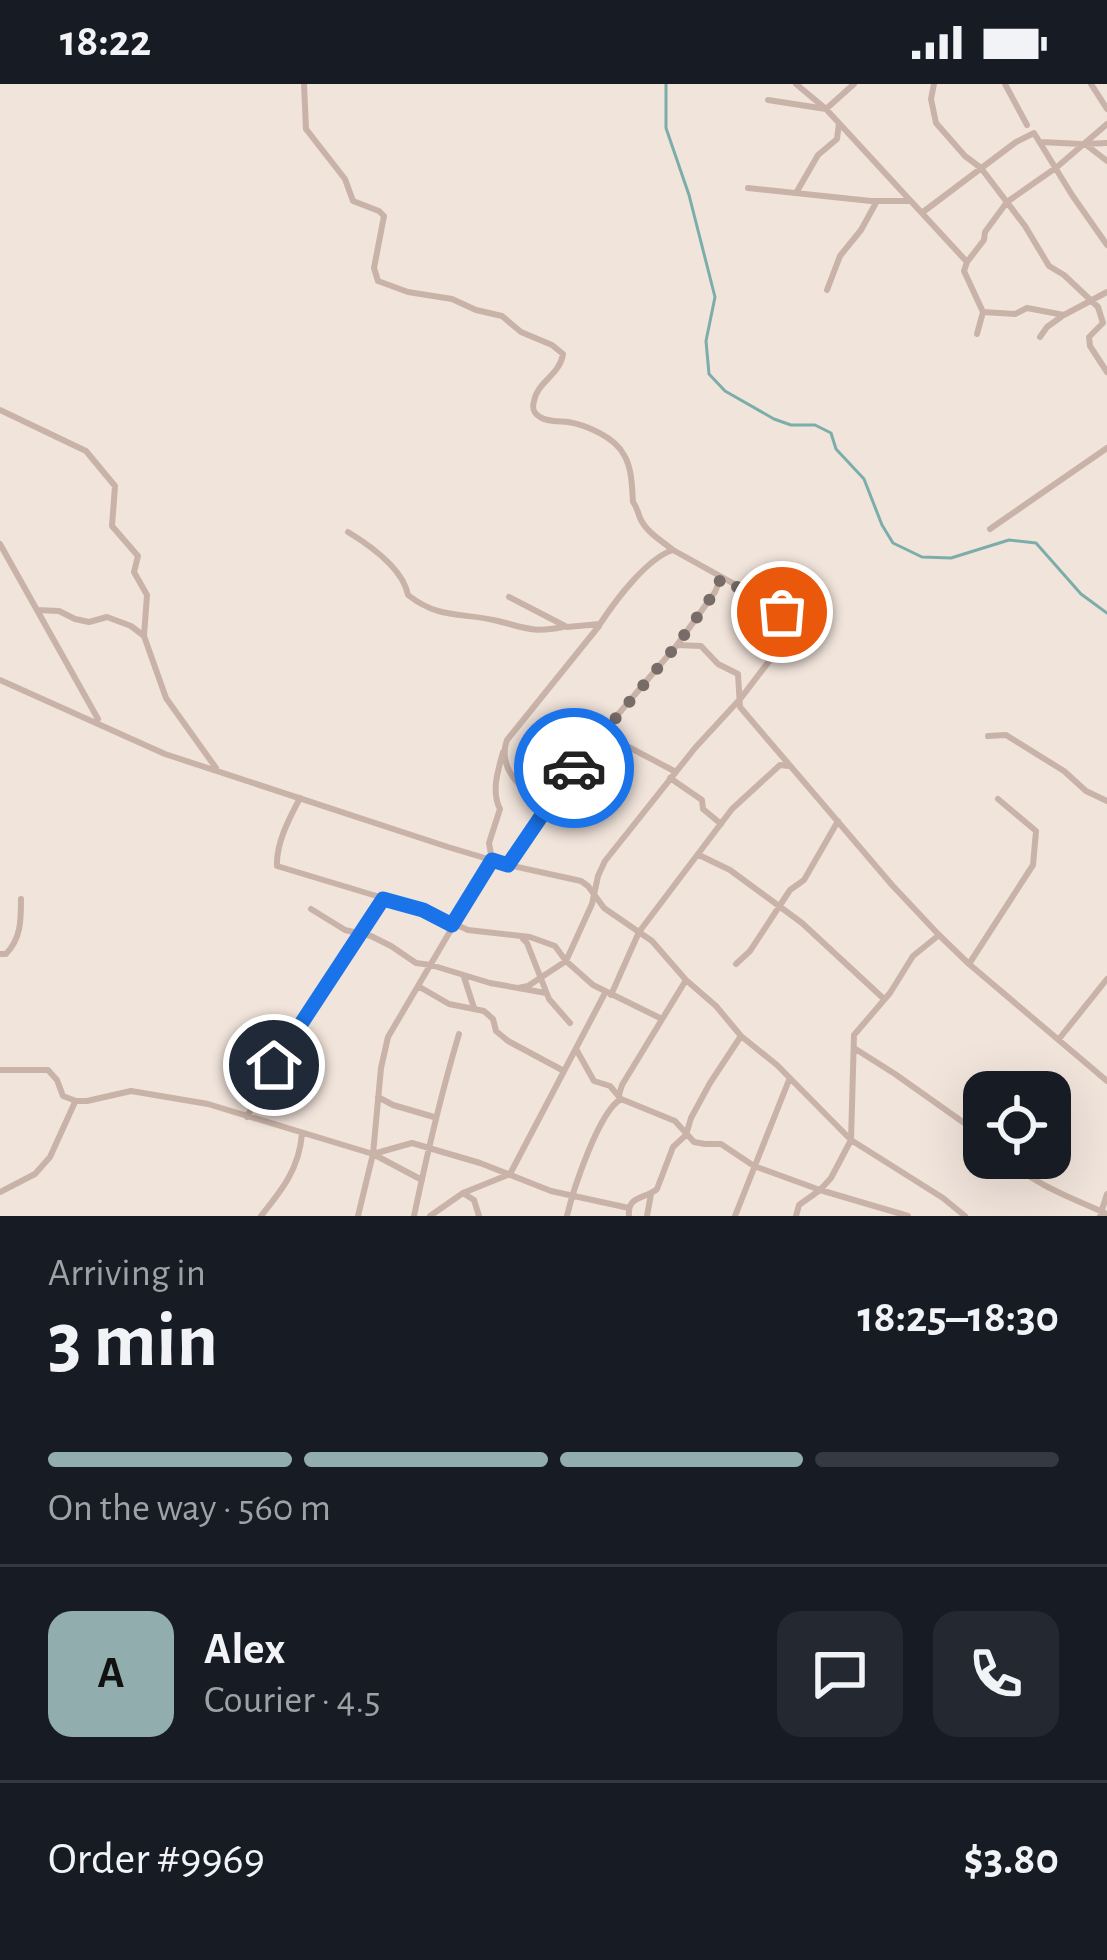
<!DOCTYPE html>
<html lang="en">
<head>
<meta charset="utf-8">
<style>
  :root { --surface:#171b24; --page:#242831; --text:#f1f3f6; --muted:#9ea1a6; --line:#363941; --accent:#92adad }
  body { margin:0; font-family:"Alegreya Sans",sans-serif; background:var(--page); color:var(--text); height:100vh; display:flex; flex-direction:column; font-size:45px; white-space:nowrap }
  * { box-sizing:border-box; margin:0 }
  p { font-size:39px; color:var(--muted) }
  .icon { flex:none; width:66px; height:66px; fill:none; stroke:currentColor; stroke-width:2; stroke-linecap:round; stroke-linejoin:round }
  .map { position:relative; height:1132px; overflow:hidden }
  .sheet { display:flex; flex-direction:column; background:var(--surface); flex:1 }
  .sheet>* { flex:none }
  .fabs { position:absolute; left:963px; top:987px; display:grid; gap:24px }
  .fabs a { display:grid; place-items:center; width:108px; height:108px; border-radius:24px; background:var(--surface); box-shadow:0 12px 48px #0002; font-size:60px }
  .pin { position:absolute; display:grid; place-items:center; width:102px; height:102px; color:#fff; margin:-51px; border:6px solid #fff; border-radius:50%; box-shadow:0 3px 12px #0007 }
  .courier { position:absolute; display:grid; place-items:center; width:120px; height:120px; margin:-60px; border:9px solid #1a73e8; border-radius:50%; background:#fff; color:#222; box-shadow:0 3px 15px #0007 }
  .headline em { font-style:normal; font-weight:700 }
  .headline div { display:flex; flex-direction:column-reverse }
  .headline { display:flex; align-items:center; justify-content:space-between; height:204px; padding:0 48px }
  h1 { font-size:78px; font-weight:700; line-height:90px }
  .bar { display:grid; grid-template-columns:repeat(4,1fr); gap:18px 12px; align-content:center; height:144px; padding:0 48px }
  .bar i { height:15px; border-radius:9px; background:var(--line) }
  .bar .current { background:var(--accent) }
  .bar p { grid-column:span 4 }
  .line { display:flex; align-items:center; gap:30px; padding:0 48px; border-top:3px solid var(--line) }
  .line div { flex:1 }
  .round { display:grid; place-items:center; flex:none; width:126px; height:126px; border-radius:24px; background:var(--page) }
  .status { display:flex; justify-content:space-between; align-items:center; height:84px; padding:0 60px; background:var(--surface); direction:ltr }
  .status svg { height:33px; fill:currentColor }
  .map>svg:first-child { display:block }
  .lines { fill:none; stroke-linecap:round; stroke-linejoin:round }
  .stream { stroke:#7baeaa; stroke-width:3 }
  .street { stroke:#c9b3a8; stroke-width:6 }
  .done { stroke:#776c67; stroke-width:12; stroke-dasharray:0 21.6 }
  .route { stroke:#1a73e8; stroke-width:15 }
</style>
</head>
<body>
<div class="status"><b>18:22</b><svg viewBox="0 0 49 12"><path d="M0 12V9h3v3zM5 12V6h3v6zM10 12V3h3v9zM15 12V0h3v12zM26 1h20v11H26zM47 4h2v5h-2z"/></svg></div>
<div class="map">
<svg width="1107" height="1132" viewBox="0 0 1107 1132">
  <rect width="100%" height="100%" fill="#f1e4db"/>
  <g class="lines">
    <!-- stream -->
    <path class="stream" d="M 666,0 L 666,44 L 689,111 L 715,213 L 706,257 L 709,290 L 725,307 L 774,335 L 791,341 L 815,341 L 831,349 L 836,365 L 864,395 L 882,441 L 893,459 L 922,473 L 951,474 L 1009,456 L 1036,459 L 1081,510 L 1107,529"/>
    <!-- street -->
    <path class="street" d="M 304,0 L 306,45 L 345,95 L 353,117 L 379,127 L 384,132 L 374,184 L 378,197 L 408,208 L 452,215 L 476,226 L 502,232 L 521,248 L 552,261 L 563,270 C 560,291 537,298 534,317 C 532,324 533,329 540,333 C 547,338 559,337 568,338 C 586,341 615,353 624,371 C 632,384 632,403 633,418 C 637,423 638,429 640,434 C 646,448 662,457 673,466
      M 796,0 L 826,25 L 967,178 L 964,187 L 983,228 L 977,250
      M 934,0 L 931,15 L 936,39 L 965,72 L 981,84 L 1025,142 L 1049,182 L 1064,191 L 1098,223 L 1103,239 L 1089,253 L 1090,262 L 1107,288
      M 1005,0 L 1027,41
      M 1091,0 L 1107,25
      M 768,16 L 826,25 L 854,0
      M 1041,58 L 1081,60
      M 1107,59 L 1085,60 L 1107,77
      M 748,104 L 871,117 L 908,117
      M 796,109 L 818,71 L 837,55 L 839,39
      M 923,128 L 1016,58 L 1034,49 L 1072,111 L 1107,161
      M 967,178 L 984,156 L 985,148 L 1007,118 L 1057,83 L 1107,40
      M 827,206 L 840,172 L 861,146 L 877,117
      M 983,228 L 1015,230 L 1027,224 L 1064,231 L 1107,208
      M 1040,253 L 1047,243 L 1061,233
      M 0,326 L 86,367 L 115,402 L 112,442 L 138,472 L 134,488 L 147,511 L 144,552
      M 990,445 L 1107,364
      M 348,448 C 371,462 403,485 408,511 C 440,536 462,528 498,537 C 526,544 533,549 563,543
      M 0,460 L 98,635
      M 509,513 L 567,543 L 600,540 C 615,517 647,474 673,466 L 774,522 C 784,530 794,537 789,551 L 741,614 L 695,664 L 605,777 L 598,792 L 592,820 L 566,877 L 528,902 L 518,904
      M 37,526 L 59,527 L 75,535 L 89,538 L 107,533 L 131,542 L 144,552 L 166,614 L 216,684
      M 677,561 L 701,562 L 718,580 L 738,590 L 740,623 L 892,801 L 939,851 L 969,880 L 1107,997
      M 0,596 L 165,670 L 448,763 L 508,781 L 581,797 L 588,802 L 604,824 L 652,857 L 686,896 L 716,922 L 741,952 L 777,981 L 851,1056 L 943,1114 L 965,1132
      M 604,650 L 676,688
      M 988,652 L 1006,651 L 1064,687 L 1086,707 L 1107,717
      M 670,694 L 702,716 L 703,725 L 721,740
      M 300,714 C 289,735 276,759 277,782 L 423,826 L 468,846 L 530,853 L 555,862 L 566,877 L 593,901 L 662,935
      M 546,721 C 523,707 496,685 507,656 L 599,542
      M 699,771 L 730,786 L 802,839 L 884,915
      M 508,781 L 546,721 L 576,680 L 677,561 L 715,508 L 721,493
      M 311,825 L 345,846 L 371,852 L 391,862 L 416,879 L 431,881 L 490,899 L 546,909
      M 523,855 L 527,859 L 549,915 L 570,939
      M 0,870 L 6,870 C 21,854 21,837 21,815
      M 736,880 L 750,867 L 790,806 L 804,796 L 838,737
      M 969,880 L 1033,781 L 1036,747 L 998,715
      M 464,893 L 474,924
      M 418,902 L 449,920 L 484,927 L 493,935 L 496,947 L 508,957 L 564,987
      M 611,911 L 639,848 L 732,725 L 780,681 L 789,682
      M 1059,955 L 1107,895
      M 854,964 L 895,990 L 984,1053
      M 576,965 L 594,997 L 610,1002 L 621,1015 L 675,1037 L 694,1058 L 705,1060 L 721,1060 L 754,1082 L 820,1106 L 908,1132
      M 0,986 L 48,986 L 57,996 L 63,1012 L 76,1017 L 87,1017 L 131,1007 L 208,1020 L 373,1070 L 422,1096
      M 619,1011 L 622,1001 L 686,896
      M 378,1013 L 393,1021 L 434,1033
      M 247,1033 L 274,981 L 383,815
      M 373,1070 L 412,1059 L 480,1079 L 551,1107 L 629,1124
      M 1006,1074 C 1036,1102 1070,1113 1107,1130
      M 0,1108 L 35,1090 L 50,1073 L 75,1018
      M 463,1109 L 474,1116 L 479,1132
      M 261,1132 C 282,1106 299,1085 302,1050
      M 358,1132 L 373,1070 L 381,984 L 388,953 L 492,776 L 489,759 L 500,725 C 491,708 498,686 503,668
      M 414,1132 C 427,1070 441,1010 459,950
      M 430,1132 L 463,1109 L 510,1090 L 605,909
      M 567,1132 C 573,1106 599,1027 621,1015
      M 629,1132 C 627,1111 646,1115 657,1105 L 673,1063 L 686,1051 L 691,1034 L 710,999 L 741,952
      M 647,1132 L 651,1110
      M 735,1132 L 789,996
      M 796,1132 L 799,1121 L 820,1106 L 831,1094 L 851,1056 L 854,951 L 890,909 L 913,872 L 939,851
      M 1100,1132 L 1107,1110"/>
  </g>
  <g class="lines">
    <!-- done -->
    <path class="done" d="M 574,684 L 677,561 L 715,508 L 721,494 L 782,528"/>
    <!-- route -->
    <path class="route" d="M 274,981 L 383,815 L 423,826 L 452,841 L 492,776 L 508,781 L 574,684"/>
  </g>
</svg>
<div class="fabs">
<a><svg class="icon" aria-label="locate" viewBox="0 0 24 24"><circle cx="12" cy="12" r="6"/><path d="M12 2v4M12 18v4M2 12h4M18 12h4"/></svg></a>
</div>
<div class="pin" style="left:782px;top:528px;background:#ea580c"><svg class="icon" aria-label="bag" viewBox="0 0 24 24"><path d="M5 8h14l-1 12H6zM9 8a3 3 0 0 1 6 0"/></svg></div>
<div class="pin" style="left:274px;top:981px;background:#1f2937"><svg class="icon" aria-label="home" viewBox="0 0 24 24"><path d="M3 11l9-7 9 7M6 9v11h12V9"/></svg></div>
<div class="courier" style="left:574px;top:684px"><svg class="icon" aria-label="car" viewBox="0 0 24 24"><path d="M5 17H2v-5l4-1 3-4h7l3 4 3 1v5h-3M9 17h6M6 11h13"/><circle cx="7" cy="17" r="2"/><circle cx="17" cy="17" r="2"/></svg></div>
</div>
<section class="sheet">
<div class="headline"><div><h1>3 min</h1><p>Arriving in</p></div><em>18:25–18:30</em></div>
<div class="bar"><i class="current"></i><i class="current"></i><i class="current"></i><i></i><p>On the way · 560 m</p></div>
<div class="line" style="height:216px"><b class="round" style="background:var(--accent);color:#111">A</b><div><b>Alex</b><p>Courier · 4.5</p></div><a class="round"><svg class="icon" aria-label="chat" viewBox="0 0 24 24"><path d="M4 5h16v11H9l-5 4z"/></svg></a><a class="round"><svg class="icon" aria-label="phone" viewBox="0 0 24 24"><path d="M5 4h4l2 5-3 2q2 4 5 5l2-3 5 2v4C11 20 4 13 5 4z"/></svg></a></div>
<div class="line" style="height:156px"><div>Order #9969</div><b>$3.80</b></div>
</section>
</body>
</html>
